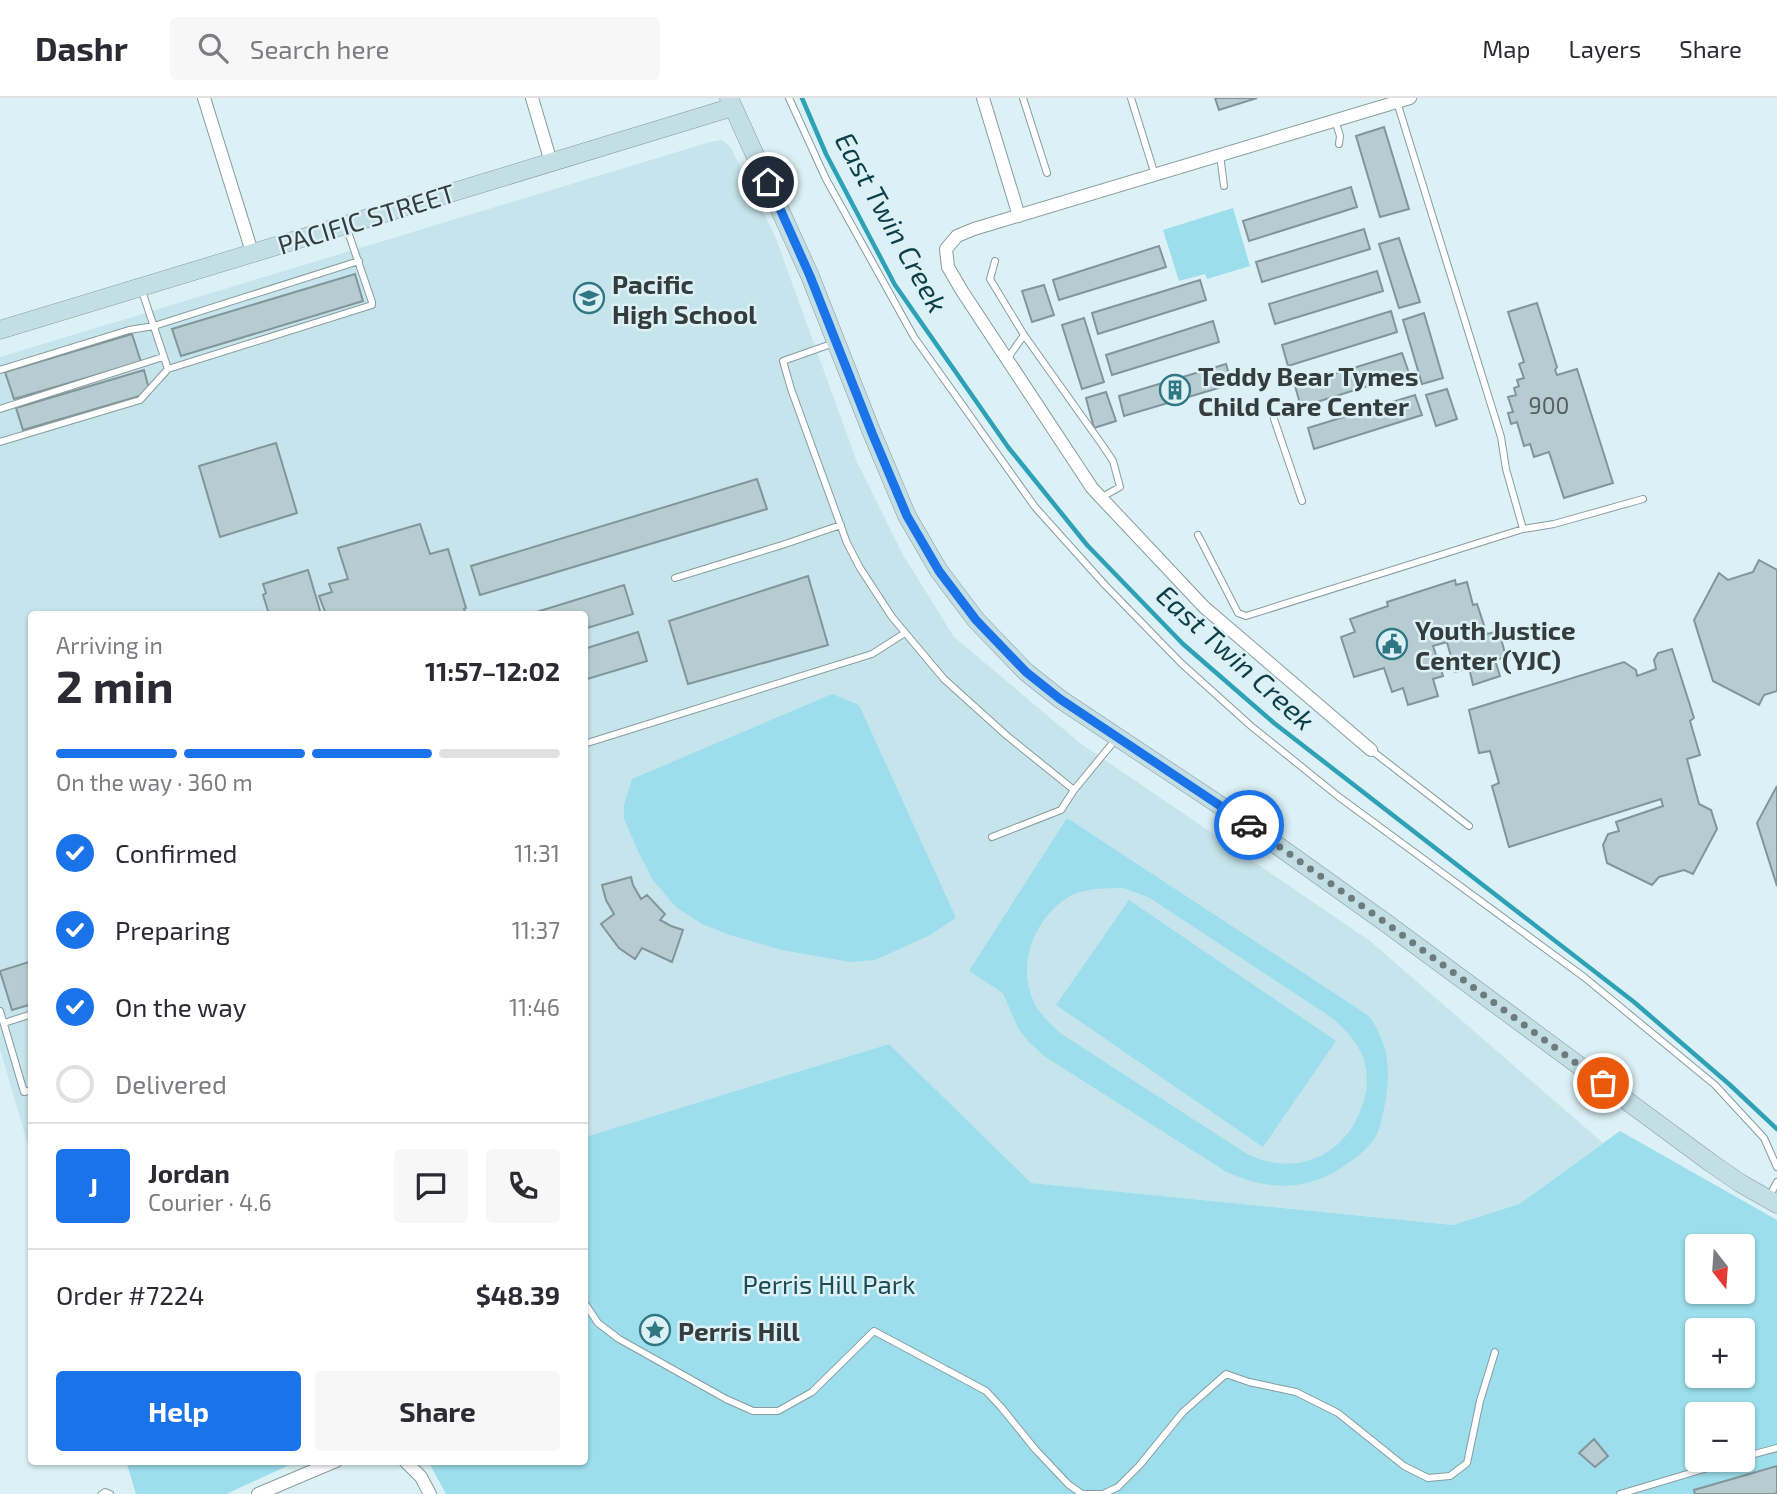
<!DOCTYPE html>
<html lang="en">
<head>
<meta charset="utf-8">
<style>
  :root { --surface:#fff; --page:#f7f7f7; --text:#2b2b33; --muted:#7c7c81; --line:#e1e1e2; --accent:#1a73e8 }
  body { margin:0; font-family:"Exo 2",sans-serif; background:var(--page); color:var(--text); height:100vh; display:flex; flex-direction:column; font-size:26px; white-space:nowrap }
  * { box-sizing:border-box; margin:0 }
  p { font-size:23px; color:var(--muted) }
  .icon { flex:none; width:38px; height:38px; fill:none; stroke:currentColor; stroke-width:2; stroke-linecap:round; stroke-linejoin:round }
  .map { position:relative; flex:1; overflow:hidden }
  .drawer { position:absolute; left:28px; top:513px; width:560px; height:854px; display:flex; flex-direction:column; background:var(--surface); border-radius:7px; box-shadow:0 2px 5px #0004 }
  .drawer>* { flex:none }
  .needle { width:46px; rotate:163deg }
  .tools { position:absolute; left:1685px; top:1136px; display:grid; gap:14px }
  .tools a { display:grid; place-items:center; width:70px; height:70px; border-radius:7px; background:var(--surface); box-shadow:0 2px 5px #0004; font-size:35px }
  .pin { position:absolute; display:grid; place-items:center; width:60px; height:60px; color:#fff; margin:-30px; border:4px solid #fff; border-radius:50%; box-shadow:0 2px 7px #0007 }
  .courier { position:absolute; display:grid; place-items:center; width:70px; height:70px; margin:-35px; border:5px solid #1a73e8; border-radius:50%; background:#fff; color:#222; box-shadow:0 2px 9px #0007 }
  .overview em { font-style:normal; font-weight:700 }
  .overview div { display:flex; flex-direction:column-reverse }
  .overview { display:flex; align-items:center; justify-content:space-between; height:119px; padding:0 28px }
  h1 { font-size:46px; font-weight:700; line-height:52px }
  .bar { display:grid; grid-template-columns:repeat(4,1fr); gap:10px 7px; align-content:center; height:84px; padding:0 28px }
  .bar i { height:9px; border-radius:5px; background:var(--line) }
  .bar .on { background:var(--accent) }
  .bar p { grid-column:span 4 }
  .line { display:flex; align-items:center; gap:18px; padding:0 28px; border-top:2px solid var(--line) }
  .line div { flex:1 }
  .round { display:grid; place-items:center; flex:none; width:74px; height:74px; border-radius:7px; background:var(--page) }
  ol { padding:0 28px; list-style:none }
  li { display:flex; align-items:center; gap:21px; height:77px }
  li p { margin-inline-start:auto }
  li .icon { padding:7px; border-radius:50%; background:var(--accent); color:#fff; stroke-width:4 }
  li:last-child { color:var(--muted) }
  li i { width:38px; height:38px; border:4px solid var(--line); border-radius:50% }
  .action { display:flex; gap:14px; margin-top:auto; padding:14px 28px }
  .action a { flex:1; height:80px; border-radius:7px; background:var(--accent); color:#fff; font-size:28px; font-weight:700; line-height:80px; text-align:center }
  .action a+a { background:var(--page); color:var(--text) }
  header { display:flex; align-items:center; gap:42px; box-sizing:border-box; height:98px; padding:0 35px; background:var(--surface); border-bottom:2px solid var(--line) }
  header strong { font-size:33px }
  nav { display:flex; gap:38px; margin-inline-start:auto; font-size:24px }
  .search { width:490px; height:63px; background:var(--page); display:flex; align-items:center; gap:18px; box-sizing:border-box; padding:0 24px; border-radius:7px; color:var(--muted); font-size:26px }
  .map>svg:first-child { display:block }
  .built { fill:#c6e4eb }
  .green { fill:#9cdeec; fill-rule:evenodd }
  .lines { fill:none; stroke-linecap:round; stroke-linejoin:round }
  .stream { stroke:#2ea1b6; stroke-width:4.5 }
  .building { fill:#b7ccd1; stroke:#82969a; stroke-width:2 }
  .lane-casing { stroke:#879ba0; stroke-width:8 }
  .street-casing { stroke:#879ba0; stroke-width:14 }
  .secondary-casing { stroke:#879ba0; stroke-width:19 }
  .lane { stroke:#fff; stroke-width:6 }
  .street { stroke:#fff; stroke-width:12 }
  .secondary { stroke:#c3dfe5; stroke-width:18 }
  .done { stroke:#6e7b7e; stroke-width:7; stroke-dasharray:0 12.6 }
  .route { stroke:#1a73e8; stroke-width:9 }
  .labels { text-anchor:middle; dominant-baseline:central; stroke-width:5; stroke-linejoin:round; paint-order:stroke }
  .number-label { font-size:23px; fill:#556063 }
  .street-label { font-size:26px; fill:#343c3e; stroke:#dbf1f6 }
  .poi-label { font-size:26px; font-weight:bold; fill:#343c3e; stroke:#dbf1f6; text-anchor:start }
  .park-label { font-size:26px; fill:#1b4b54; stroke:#dbf1f6 }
  .water-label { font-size:28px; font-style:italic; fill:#0b3e47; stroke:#dbf1f6 }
</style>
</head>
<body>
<header>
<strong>Dashr</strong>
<div class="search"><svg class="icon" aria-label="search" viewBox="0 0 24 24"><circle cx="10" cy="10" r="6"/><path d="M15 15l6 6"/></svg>Search here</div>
<nav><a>Map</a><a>Layers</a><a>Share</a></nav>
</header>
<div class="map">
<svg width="1777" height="1396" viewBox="0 0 1777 1396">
  <rect width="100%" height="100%" fill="#dbf1f6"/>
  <!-- built -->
  <path class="built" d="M 722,42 L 731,50 L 775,138 L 857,364 L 903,457 L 954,539 L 1080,645 L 1370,843 L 1603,1045 L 1519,1106 L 1453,1127 L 1030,1085 L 889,946 L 585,1039 L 584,516 L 32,516 L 31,1057 L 0,951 L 0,259 L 710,44 Z"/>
  <!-- green -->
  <path class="green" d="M 1233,110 L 1250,168 L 1207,181 L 1205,176 L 1179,183 L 1163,132 Z
    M 832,596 L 859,607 L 956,820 L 930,837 L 875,862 L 850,864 L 782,852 L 730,837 L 702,826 L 676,809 L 653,782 L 639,755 L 624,721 L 624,707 L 632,681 Z
    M 1067,720 L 1369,918 C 1387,944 1391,968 1386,999 C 1384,1011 1382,1025 1377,1036 C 1371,1047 1361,1056 1351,1063 C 1311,1094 1269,1094 1225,1073 L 1044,958 L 1029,944 L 1018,930 L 1003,895 L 969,873 ZM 1123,790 L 1148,799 L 1331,919 C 1345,931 1358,944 1364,962 C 1368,976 1368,991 1363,1005 C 1347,1058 1296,1080 1247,1056 L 1060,935 C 1050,925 1038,915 1033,902 C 1016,864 1036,818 1070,798 C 1085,790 1106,790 1123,790 Z
    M 1129,802 L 1336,943 L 1263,1049 L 1056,907 Z
    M 889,946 L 1031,1085 L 1453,1127 L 1519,1106 L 1620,1033 L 1777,1122 L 1777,1396 L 446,1396 L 428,1363 L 584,1363 L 585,1039 ZM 1698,1148 L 1743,1148 L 1743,1194 L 1698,1194 ZM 1698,1232 L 1743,1232 L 1743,1278 L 1698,1278 ZM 1698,1316 L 1743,1316 L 1743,1362 L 1698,1362 Z
    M 126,1363 L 298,1363 L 226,1396 L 136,1396 Z"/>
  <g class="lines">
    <!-- stream -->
    <path class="stream" d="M 802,0 L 826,56 L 895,187 L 1008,349 L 1087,447 L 1183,546 L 1274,625 L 1634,904 L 1729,986 L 1777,1031"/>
  </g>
  <!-- building -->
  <path class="building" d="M 1215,0 L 1257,0 L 1219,12 Z
    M 1384,29 L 1409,111 L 1380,119 L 1356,38 Z
    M 1351,89 L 1357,109 L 1249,143 L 1243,123 Z
    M 1364,131 L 1370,151 L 1262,184 L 1256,164 Z
    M 1399,140 L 1420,204 L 1399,210 L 1379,146 Z
    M 1159,148 L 1166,169 L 1059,202 L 1053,182 Z
    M 1377,173 L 1383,193 L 1275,226 L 1269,206 Z
    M 355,176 L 363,203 L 181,258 L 172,231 Z
    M 1200,182 L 1206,202 L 1098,236 L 1092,215 Z
    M 1044,187 L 1054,217 L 1032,224 L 1022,193 Z
    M 1537,205 L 1557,269 L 1555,272 L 1557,277 L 1577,271 L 1613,385 L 1564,400 L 1549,354 L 1534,359 L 1530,346 L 1524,348 L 1517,324 L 1511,326 L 1508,315 L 1513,314 L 1508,299 L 1516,297 L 1514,290 L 1519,288 L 1517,282 L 1524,280 L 1519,266 L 1524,264 L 1508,214 Z
    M 1391,213 L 1397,234 L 1288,268 L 1282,247 Z
    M 1424,215 L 1443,280 L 1422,286 L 1403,222 Z
    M 1084,220 L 1104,284 L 1082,291 L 1062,227 Z
    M 1213,223 L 1219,244 L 1112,277 L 1106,257 Z
    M 132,236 L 141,264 L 14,301 L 5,274 Z
    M 1402,255 L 1409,275 L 1301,309 L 1295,288 Z
    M 1226,266 L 1232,286 L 1124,318 L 1119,298 Z
    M 144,272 L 150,295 L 23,332 L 16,310 Z
    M 1447,291 L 1457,321 L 1436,328 L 1426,297 Z
    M 1106,294 L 1116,323 L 1094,330 L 1086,300 Z
    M 1415,297 L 1422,317 L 1314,351 L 1308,330 Z
    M 276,345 L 297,415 L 220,439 L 199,368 Z
    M 757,381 L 767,411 L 480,497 L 471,468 Z
    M 420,426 L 430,456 L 448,451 L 466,510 L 464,511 L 466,516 L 326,516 L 319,498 L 332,494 L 329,486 L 348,481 L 338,450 Z
    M 1759,462 L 1777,472 L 1777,593 L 1764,597 L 1759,607 L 1713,583 L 1694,522 L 1719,475 L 1728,482 L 1753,474 Z
    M 308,472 L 321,516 L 269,516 L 263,497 L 266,495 L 263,486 Z
    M 808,478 L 828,547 L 688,586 L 669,523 Z
    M 1455,482 L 1456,487 L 1467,484 L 1473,507 L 1477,506 L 1487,536 L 1499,533 L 1506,559 L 1495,562 L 1500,578 L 1473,587 L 1469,570 L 1455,574 L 1447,544 L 1433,548 L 1443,578 L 1433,581 L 1438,598 L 1408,607 L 1403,590 L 1392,594 L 1384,570 L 1354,579 L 1341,539 L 1355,534 L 1350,521 L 1388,508 L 1387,504 Z
    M 624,487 L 633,516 L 584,531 L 584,516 L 530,516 Z
    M 638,534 L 647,563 L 584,582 L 584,551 Z
    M 1672,551 L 1694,620 L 1690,623 L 1700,657 L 1687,661 L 1699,706 L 1711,712 L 1717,731 L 1693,776 L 1684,772 L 1659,779 L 1652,787 L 1607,765 L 1603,747 L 1608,736 L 1619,733 L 1616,724 L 1663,708 L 1661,701 L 1509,749 L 1492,688 L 1499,685 L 1490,653 L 1479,655 L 1469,612 L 1624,564 L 1636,572 L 1637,578 L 1656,571 L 1654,562 L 1658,555 Z
    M 1777,688 L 1777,788 L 1757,725 Z
    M 631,779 L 633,787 L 641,801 L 647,797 L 665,816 L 660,822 L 671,828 L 683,832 L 672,864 L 642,850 L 635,861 L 619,850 L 601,826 L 614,816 L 606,802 L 602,787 Z
    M 32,863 L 32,906 L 12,912 L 0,873 Z
    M 1594,1341 L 1608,1358 L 1595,1369 L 1579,1355 Z
    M 1777,1368 L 1777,1395 L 1774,1396 L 1695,1396 L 1694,1392 Z"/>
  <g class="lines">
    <!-- lane casing -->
    <g class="lane-casing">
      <path id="lane" d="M 789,0 L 826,81 L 914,239 L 1035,409 L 1105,487 L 1181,565 L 1251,628 L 1339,699 L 1584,879 L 1715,987 L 1764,1040 L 1777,1069
        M 1023,0 L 1047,75
        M 1131,0 L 1155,77
        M 1335,22 L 1340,38 L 1339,46
        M 1220,57 L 1224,88
        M 995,163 L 990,181 L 1024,237 L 1103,348 L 1113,363 L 1120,389 L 1102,399
        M 141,190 L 168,271
        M 834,245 L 783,263 L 791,291 L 847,445 L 860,470 L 892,519 L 944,581 L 1006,637 L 1074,692
        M 1007,261 L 1024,237
        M 0,272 L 129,232 L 154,228 L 359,163
        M 0,311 L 163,259
        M 1274,321 L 1302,403
        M 0,344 L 140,302 L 168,271 L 372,207 L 372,204 L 346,128
        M 1523,431 L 1554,426 L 1643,401
        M 1198,437 L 1238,515 L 1246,518 L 1523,431 L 1506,371 L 1501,339 L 1397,4
        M 675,480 L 782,447 L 841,427
        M 584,646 L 872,556 L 905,535
        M 1371,652 L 1469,728
        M 992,739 L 1061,712 L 1074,692 L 1116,641
        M 0,913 L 24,994 L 32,992
        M 4,925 L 32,916
        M 1769,1099 L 1777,1084
        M 584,1204 L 598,1225 L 619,1241 L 726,1301 L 753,1313 L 778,1313 L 812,1294 L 874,1233 L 986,1293 L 1001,1309 L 1035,1351 L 1068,1386 L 1082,1396 L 1103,1396 L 1118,1389 L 1139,1368 L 1183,1314 L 1226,1276 L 1249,1284 L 1296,1294 L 1338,1315 L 1404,1368 L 1428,1380 L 1450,1378 L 1467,1365 L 1480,1303 L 1495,1254
        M 1743,1359 L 1777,1350
        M 102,1396 L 105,1394 L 110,1396
        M 1620,1396 L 1734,1362"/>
    </g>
    <!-- street casing -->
    <g class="street-casing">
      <path id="street" d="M 204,0 L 252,154
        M 532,0 L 551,64
        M 983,0 L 1019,118
        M 1371,652 L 1204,509 L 1092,390 L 962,193 L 948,169 L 946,151 L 957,138 L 974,131 L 1410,0
        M 405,1363 L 421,1379 L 430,1396
        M 258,1396 L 336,1363"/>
    </g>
    <!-- secondary casing -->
    <g class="secondary-casing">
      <path id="secondary" d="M 729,0 L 810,178 L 872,335 L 907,418 L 939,473 L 976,522 L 1026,574 L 1060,601 L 1236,718 L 1386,825 L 1711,1065 L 1740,1085 L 1777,1106
        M 0,232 L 733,9"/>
    </g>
    <!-- lane -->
    <use href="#lane" class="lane"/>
    <!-- street -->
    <use href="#street" class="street"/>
    <!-- secondary -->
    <use href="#secondary" class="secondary"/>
  </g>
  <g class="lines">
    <!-- done -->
    <path class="done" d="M 1249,727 L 1386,825 L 1603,985"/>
    <!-- route -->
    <path class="route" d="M 768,84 L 810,178 L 872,335 L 907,418 L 939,473 L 976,522 L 1026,574 L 1060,601 L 1249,727"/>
  </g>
  <!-- icons -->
  <defs>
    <g id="school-ring" transform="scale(1.575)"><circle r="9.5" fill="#dbf1f6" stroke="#307684" stroke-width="1.5"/><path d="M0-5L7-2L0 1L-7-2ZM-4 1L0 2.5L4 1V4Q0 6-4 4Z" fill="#307684"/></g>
    <g id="building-ring" transform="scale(1.575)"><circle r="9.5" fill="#dbf1f6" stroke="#307684" stroke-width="1.5"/><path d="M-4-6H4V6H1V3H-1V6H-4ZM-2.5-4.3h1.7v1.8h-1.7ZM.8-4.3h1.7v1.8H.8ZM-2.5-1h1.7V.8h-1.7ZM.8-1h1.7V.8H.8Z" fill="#307684"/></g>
    <g id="civic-ring" transform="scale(1.575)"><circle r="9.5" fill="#dbf1f6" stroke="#307684" stroke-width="1.5"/><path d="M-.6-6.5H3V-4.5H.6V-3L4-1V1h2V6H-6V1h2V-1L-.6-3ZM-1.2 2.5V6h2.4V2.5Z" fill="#307684"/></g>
    <g id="sight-ring" transform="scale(1.575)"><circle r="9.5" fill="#dbf1f6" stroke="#307684" stroke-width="1.5"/><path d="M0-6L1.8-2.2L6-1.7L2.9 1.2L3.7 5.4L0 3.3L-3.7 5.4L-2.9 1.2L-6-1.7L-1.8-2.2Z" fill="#307684"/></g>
  </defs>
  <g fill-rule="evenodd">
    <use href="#school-ring" x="589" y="200"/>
    <use href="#building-ring" x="1175" y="292"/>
    <use href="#civic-ring" x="1392" y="546"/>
    <use href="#sight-ring" x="655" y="1232"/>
  </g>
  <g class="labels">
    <!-- number labels -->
    <g class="number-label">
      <text x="1549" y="307">900</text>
    </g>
    <!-- street labels -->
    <g class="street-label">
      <text transform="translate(366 120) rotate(-17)">PACIFIC STREET</text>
    </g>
    <!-- poi labels -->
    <g class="poi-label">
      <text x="612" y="185">Pacific<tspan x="612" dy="30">High School</tspan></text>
      <text x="1198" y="277">Teddy Bear Tymes<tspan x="1198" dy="30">Child Care Center</tspan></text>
      <text x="1415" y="531">Youth Justice<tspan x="1415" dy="30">Center (YJC)</tspan></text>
      <text x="678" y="1232">Perris Hill</text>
    </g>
    <!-- park labels -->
    <g class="park-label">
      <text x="829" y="1185">Perris Hill Park</text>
    </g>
    <!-- water labels -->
    <g class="water-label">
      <text transform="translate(892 124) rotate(61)">East Twin Creek</text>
      <text transform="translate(1236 559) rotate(42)">East Twin Creek</text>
    </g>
  </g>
</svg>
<div class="tools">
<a><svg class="needle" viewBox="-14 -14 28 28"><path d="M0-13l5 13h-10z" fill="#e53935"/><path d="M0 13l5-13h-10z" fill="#7c7c81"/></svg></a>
<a>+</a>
<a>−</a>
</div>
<div class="pin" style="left:1603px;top:985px;background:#ea580c"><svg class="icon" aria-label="bag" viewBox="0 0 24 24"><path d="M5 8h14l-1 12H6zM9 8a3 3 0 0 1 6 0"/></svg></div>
<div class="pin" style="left:768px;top:84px;background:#1f2937"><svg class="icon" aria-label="home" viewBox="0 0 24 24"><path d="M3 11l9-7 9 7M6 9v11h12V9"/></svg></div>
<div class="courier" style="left:1249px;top:727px"><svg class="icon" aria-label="car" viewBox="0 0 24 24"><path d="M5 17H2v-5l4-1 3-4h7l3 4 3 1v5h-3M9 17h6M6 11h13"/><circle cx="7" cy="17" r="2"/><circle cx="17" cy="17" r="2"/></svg></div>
<section class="drawer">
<div class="overview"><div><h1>2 min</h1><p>Arriving in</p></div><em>11:57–12:02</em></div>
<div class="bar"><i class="on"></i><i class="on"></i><i class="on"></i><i></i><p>On the way · 360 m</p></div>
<ol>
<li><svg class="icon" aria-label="check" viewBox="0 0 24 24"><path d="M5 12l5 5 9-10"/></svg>Confirmed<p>11:31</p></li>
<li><svg class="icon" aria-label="check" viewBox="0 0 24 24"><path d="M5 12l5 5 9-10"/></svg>Preparing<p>11:37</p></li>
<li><svg class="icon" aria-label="check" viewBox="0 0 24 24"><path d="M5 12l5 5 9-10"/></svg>On the way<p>11:46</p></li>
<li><i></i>Delivered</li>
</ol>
<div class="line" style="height:126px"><b class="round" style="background:var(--accent);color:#fff">J</b><div><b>Jordan</b><p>Courier · 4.6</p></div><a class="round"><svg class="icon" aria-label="chat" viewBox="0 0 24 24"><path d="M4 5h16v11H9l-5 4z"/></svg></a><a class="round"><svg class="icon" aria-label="phone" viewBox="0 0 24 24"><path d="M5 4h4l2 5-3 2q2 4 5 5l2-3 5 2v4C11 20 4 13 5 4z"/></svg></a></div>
<div class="line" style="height:91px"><div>Order #7224</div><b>$48.39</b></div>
<div class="action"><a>Help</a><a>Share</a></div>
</section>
</div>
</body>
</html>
